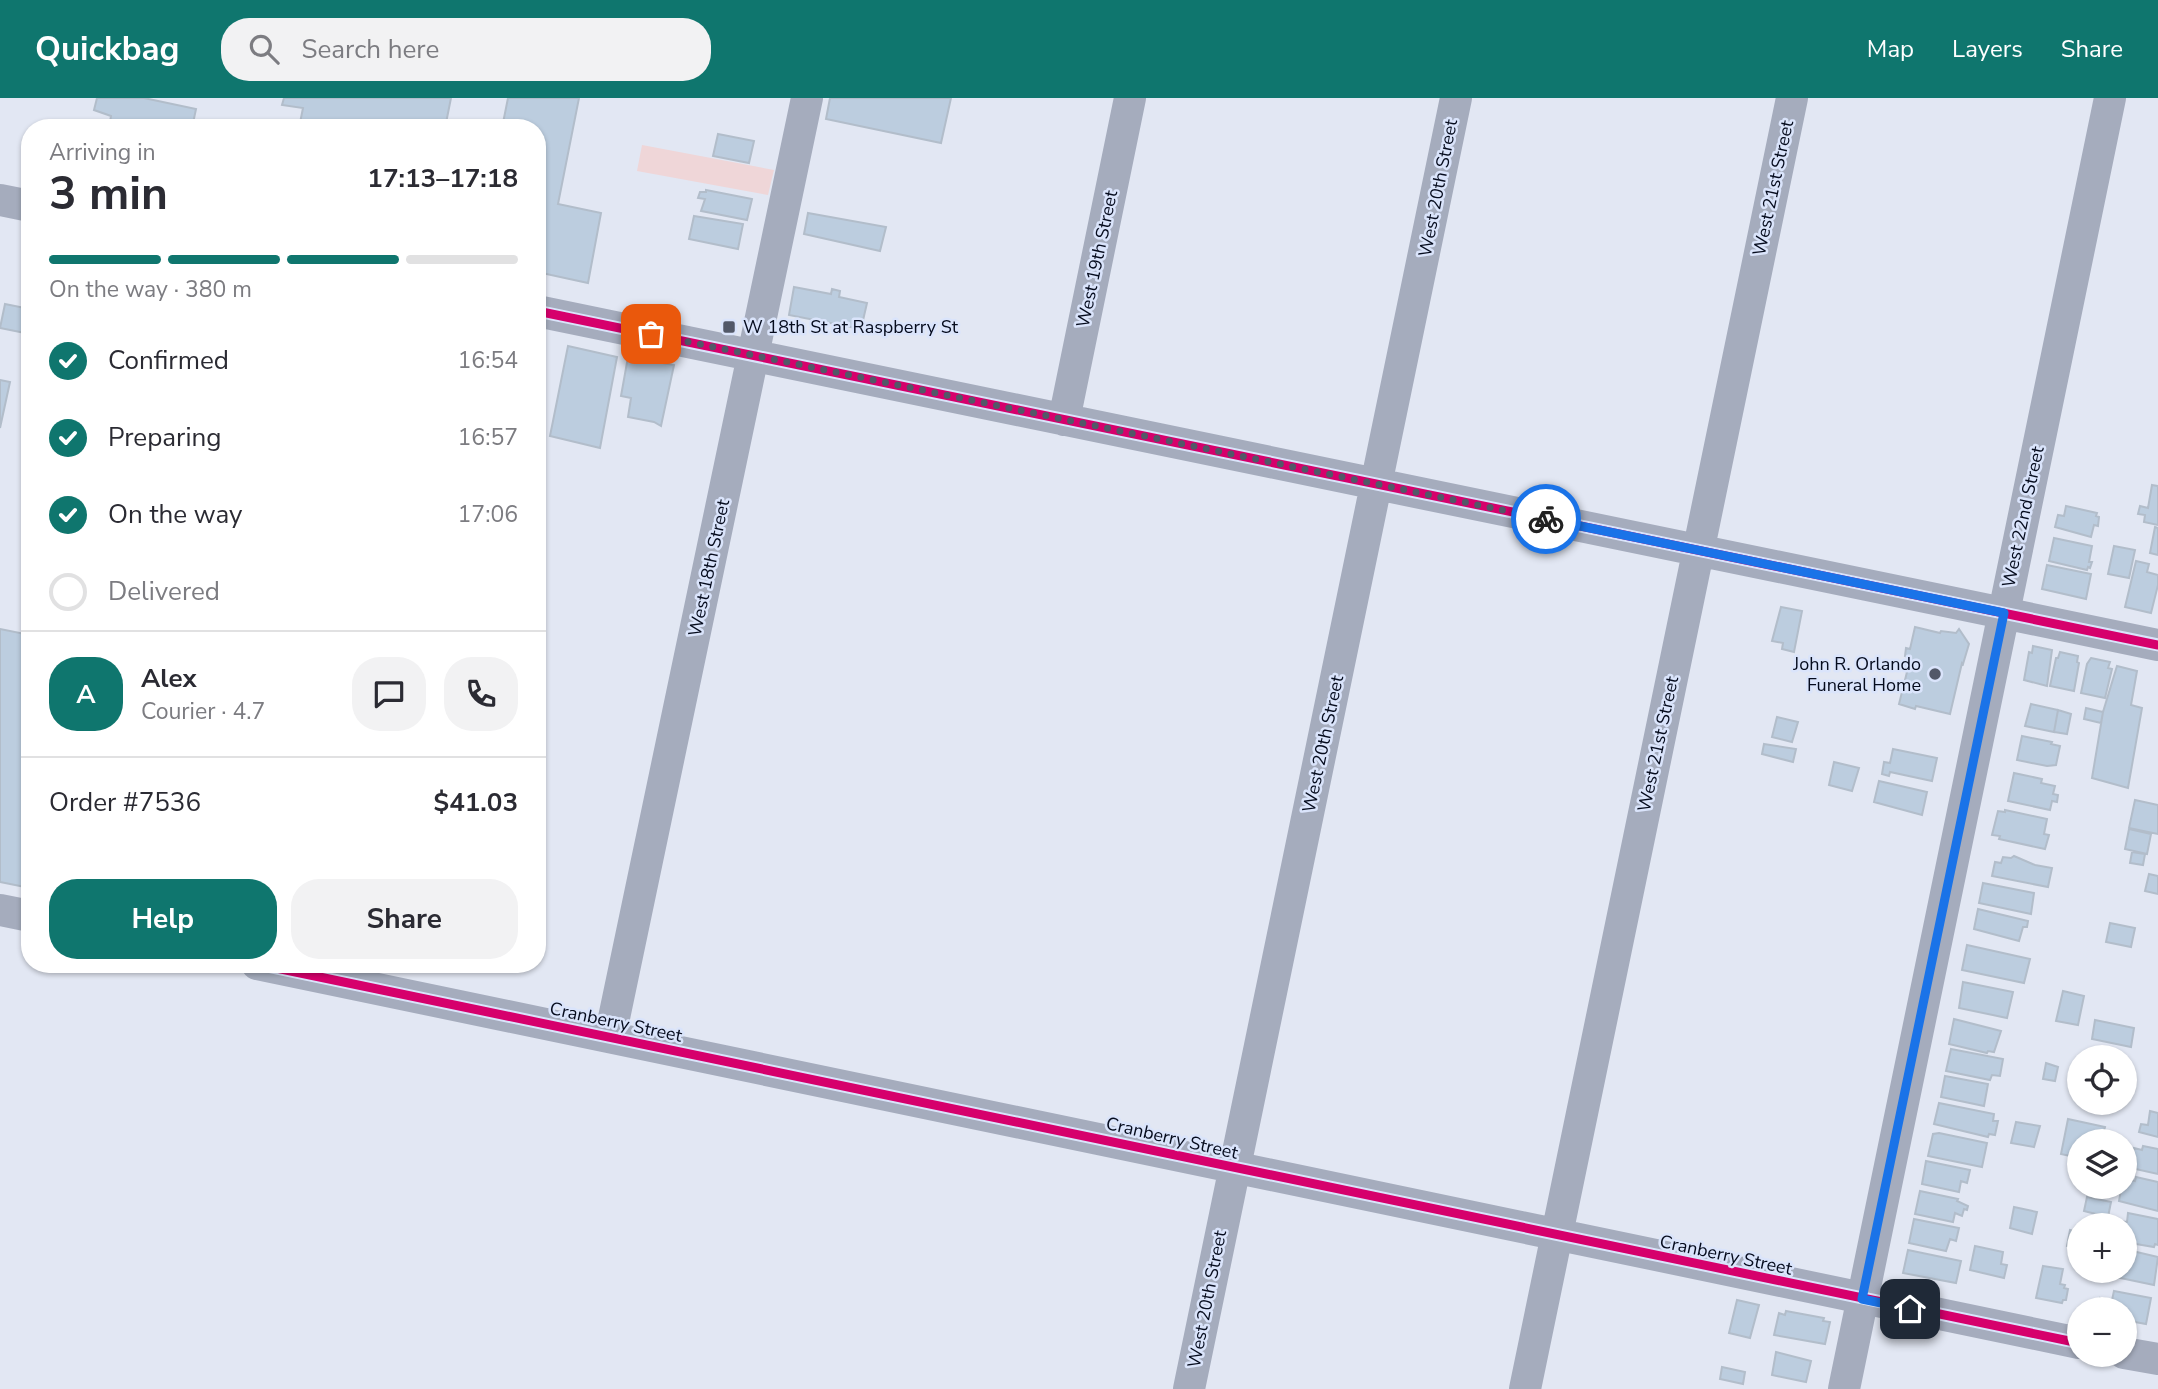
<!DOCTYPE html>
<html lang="en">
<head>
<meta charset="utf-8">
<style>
  :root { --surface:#fff; --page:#f2f2f3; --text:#2b2b33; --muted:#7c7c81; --line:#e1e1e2; --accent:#0f766e }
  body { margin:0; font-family:"Nunito Sans",sans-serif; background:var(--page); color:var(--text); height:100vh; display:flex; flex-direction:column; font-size:26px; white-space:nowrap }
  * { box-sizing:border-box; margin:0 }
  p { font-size:23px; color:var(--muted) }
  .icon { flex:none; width:38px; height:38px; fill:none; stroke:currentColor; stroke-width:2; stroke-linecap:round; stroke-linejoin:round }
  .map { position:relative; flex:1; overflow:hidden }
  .side { position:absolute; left:21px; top:21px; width:525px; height:854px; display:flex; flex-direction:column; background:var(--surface); border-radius:28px; box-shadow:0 2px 5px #0004 }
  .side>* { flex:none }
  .buttons { position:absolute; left:2067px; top:947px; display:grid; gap:14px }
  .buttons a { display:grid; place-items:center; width:70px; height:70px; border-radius:50%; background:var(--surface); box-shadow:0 2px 5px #0004; font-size:35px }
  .pin { position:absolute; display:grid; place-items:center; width:60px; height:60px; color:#fff; margin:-30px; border-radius:14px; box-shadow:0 4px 10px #0006 }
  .courier { position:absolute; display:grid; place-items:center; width:70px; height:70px; margin:-35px; border:5px solid #1a73e8; border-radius:50%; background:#fff; color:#222; box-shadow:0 2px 9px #0007 }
  .summary em { font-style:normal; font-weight:700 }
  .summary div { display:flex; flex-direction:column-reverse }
  .summary { display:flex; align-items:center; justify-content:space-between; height:119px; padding:0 28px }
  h1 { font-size:46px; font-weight:700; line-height:52px }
  .bar { display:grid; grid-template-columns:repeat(4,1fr); gap:10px 7px; align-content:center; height:84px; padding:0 28px }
  .bar i { height:9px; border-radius:5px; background:var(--line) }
  .bar .selected { background:var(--accent) }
  .bar p { grid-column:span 4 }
  .line { display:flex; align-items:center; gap:18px; padding:0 28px; border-top:2px solid var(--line) }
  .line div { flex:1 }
  .round { display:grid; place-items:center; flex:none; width:74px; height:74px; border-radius:28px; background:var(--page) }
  ol { padding:0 28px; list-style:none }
  li { display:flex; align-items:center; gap:21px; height:77px }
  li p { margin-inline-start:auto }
  li .icon { padding:7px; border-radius:50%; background:var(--accent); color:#fff; stroke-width:4 }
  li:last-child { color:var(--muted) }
  li i { width:38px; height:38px; border:4px solid var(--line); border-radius:50% }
  .action { display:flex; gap:14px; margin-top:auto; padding:14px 28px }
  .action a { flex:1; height:80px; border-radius:28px; background:var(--accent); color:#fff; font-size:28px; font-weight:700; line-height:80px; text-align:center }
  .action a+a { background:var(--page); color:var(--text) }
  header { display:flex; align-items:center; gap:42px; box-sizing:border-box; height:98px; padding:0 35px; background:var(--accent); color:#fff }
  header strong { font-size:33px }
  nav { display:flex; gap:38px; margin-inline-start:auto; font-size:24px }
  .search { width:490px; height:63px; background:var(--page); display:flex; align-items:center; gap:18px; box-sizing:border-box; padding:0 24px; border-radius:28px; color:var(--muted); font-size:26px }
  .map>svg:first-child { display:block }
  .green { fill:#efd6d8 }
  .building { fill:#bccddf; stroke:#b2bdca; stroke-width:2 }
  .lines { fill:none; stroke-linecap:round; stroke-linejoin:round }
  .minor { stroke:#a5acbd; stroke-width:32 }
  .cycleway-casing { stroke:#dae4fb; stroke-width:13 }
  .cycleway { stroke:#d6006c; stroke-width:9 }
  .done { stroke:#525868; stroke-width:7; stroke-dasharray:0 12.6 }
  .route { stroke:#1a73e8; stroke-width:9 }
  .poi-dot { fill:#525868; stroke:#dae4fb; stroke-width:2.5 }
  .labels { text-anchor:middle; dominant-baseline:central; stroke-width:5; stroke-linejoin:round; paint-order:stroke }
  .street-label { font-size:18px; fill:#050b1d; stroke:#dae4fb }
  .poi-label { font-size:18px; fill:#050b1d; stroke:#dae4fb; text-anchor:start }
</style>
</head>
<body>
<header>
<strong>Quickbag</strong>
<div class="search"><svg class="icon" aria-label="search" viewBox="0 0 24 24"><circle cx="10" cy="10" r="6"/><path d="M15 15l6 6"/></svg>Search here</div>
<nav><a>Map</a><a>Layers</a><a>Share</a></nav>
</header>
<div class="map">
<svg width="2158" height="1291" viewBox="0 0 2158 1291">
  <rect width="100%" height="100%" fill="#e2e7f3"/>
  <!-- green -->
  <path class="green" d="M 642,47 L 774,72 L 768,97 L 637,73 Z"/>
  <!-- building -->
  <path class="building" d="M 97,0 L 144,0 L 196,11 L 192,30 L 109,30 L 111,18 L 94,12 Z
    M 284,0 L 451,0 L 445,30 L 299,30 L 303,10 L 282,7 Z
    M 508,0 L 579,0 L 558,106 L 601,115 L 588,185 L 537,174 L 537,30 L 502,30 Z
    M 830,0 L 951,0 L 941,45 L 826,21 Z
    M 718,36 L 754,43 L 749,65 L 713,58 Z
    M 706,92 L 752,101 L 747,122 L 701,113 L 705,101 L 698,100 L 700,94 L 706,94 Z
    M 808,115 L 886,129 L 880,153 L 804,136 Z
    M 694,118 L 743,126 L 738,151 L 689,141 Z
    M 794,189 L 831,196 L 832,191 L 840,193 L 839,199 L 867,205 L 861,231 L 789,217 Z
    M 5,206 L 30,211 L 30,236 L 0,230 Z
    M 568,248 L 617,259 L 600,350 L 550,338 Z
    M 628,259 L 674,267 L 661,328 L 654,324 L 628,319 L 631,300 L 621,298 Z
    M 0,282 L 10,284 L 0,330 Z
    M 2152,387 L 2158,388 L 2158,427 L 2144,424 L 2145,417 L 2138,416 L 2140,408 L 2148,410 Z
    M 2066,408 L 2097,415 L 2096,418 L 2099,419 L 2098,428 L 2094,427 L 2091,439 L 2055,429 L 2058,417 L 2064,418 Z
    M 2155,429 L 2158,430 L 2158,457 L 2150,455 Z
    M 2054,440 L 2092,448 L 2089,464 L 2092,464 L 2090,470 L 2088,469 L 2087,472 L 2049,463 Z
    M 2114,448 L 2135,452 L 2129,480 L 2108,476 Z
    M 2136,463 L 2149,466 L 2147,474 L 2158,477 L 2158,487 L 2151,515 L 2125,509 Z
    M 2047,467 L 2091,476 L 2086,501 L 2042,491 Z
    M 1781,509 L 1802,513 L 1794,554 L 1782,551 L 1783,545 L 1772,543 Z
    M 1915,529 L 1940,535 L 1941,533 L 1956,535 L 1959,531 L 1969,546 L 1963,566 L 1962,565 L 1950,616 L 1916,608 L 1915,611 L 1899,606 L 1907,574 L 1905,573 L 1908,559 L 1905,558 L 1906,550 L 1910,551 Z
    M 0,531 L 30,537 L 30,790 L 0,784 Z
    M 2033,548 L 2052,552 L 2047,588 L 2024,582 L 2029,554 L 2032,555 Z
    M 2060,554 L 2078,558 L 2077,564 L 2079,565 L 2074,593 L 2050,588 L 2056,560 L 2058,560 Z
    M 2091,560 L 2110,564 L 2108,570 L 2112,571 L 2105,600 L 2081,595 L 2087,566 Z
    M 2117,568 L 2137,573 L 2131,607 L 2142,610 L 2128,690 L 2092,680 L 2103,614 Z
    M 2031,606 L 2058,612 L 2054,634 L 2025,628 Z
    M 2086,610 L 2103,614 L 2101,625 L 2084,621 Z
    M 2058,612 L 2071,616 L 2067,636 L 2054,634 Z
    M 1777,619 L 1798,624 L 1792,644 L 1772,639 Z
    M 2022,638 L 2052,644 L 2051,646 L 2060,648 L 2056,667 L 2047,668 L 2017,662 Z
    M 1764,646 L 1796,651 L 1793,664 L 1762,656 Z
    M 1893,651 L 1937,660 L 1932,683 L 1890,674 L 1889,678 L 1882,676 L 1884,664 L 1890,665 Z
    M 1834,664 L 1859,670 L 1852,693 L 1829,687 Z
    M 2014,675 L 2042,681 L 2041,685 L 2055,688 L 2053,696 L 2058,697 L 2057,704 L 2052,703 L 2050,712 L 2008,703 Z
    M 1879,683 L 1927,694 L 1922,717 L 1874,704 Z
    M 2135,702 L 2158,707 L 2158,736 L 2129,730 Z
    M 2005,712 L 2047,721 L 2044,736 L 2049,737 L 2045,751 L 1999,741 L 2000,738 L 1992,737 L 1998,713 L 2005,714 Z
    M 2129,731 L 2151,736 L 2147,756 L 2125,751 Z
    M 2132,754 L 2145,756 L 2143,767 L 2130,765 Z
    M 2014,758 L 2035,767 L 2052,770 L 2048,789 L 1992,778 L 1995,764 L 2001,765 L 2003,759 L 2011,760 Z
    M 2149,776 L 2158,778 L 2158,796 L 2145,793 Z
    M 1983,785 L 2034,795 L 2031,816 L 1979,805 Z
    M 1978,811 L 2028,823 L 2027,829 L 2023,829 L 2019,843 L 1974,831 Z
    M 2110,825 L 2135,830 L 2131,849 L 2106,844 Z
    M 1967,847 L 2030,861 L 2024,885 L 1962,872 Z
    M 1963,884 L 2013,894 L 2007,920 L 1959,910 Z
    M 2063,893 L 2084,898 L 2078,927 L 2056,923 Z
    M 1954,921 L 2001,933 L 1994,954 L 1988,953 L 1987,955 L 1949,946 Z
    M 2095,922 L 2134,930 L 2131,949 L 2092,941 Z
    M 1951,951 L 2003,961 L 2000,978 L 1992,977 L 1990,982 L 1946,973 Z
    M 2046,965 L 2058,969 L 2055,983 L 2043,981 Z
    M 1945,978 L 1988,986 L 1984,1008 L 1941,999 Z
    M 1939,1005 L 1994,1016 L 1993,1023 L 1998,1023 L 1995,1037 L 1989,1036 L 1988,1039 L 1934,1026 Z
    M 2150,1013 L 2158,1015 L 2158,1039 L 2139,1034 L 2141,1026 L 2148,1027 Z
    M 2068,1021 L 2105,1029 L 2101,1043 L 2079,1043 L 2079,1060 L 2061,1056 Z
    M 2016,1024 L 2040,1028 L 2034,1049 L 2011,1045 Z
    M 1939,1035 L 1987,1045 L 1982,1069 L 1928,1058 L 1933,1036 Z
    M 2143,1048 L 2158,1051 L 2158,1076 L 2131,1070 L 2134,1050 L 2142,1052 Z
    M 1926,1063 L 1970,1072 L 1967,1085 L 1961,1083 L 1959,1094 L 1922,1086 Z
    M 2136,1079 L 2158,1084 L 2158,1113 L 2119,1103 L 2121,1092 L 2117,1092 L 2117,1088 L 2124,1088 L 2124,1081 L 2135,1083 Z
    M 1920,1093 L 1958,1101 L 1957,1103 L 1968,1108 L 1967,1112 L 1964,1111 L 1962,1118 L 1955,1115 L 1953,1124 L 1915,1116 Z
    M 2087,1099 L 2111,1104 L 2108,1119 L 2084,1113 Z
    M 2014,1109 L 2037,1114 L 2032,1136 L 2010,1130 Z
    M 2128,1115 L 2158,1121 L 2158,1147 L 2155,1146 L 2154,1149 L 2124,1144 L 2124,1127 L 2118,1127 L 2119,1123 L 2127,1124 Z
    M 1914,1121 L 1959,1130 L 1956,1143 L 1950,1141 L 1946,1153 L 1909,1145 Z
    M 2070,1132 L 2079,1134 L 2079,1150 L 2067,1148 Z
    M 1975,1148 L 2003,1154 L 2001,1166 L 2007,1167 L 2004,1180 L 1970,1172 Z
    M 2124,1151 L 2158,1159 L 2154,1187 L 2101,1176 L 2101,1172 L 2124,1172 Z
    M 1908,1152 L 1961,1163 L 1956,1185 L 1903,1175 Z
    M 2043,1168 L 2063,1171 L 2060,1186 L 2065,1187 L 2064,1190 L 2068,1191 L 2066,1202 L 2063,1202 L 2062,1205 L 2036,1200 Z
    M 2114,1193 L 2151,1200 L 2146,1226 L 2124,1222 L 2124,1211 L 2098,1211 L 2100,1200 L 2112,1202 Z
    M 1737,1202 L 1759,1207 L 1750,1240 L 1729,1235 Z
    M 1786,1213 L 1824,1220 L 1823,1223 L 1830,1224 L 1825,1246 L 1774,1237 L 1779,1215 L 1785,1217 Z
    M 1776,1254 L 1811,1263 L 1806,1284 L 1772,1277 Z
    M 1722,1269 L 1745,1274 L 1743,1286 L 1720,1281 Z"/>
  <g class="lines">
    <!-- minor -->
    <path class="minor" d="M 0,102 L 30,108
      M 537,213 L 2158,547
      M 1064,322 L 1130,0
      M 0,812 L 30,818
      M 257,866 L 2079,1245
      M 610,939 L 807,0
      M 2124,1255 L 2158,1261
      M 1189,1291 C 1276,860 1369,431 1456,0
      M 1525,1291 L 1792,0
      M 1844,1291 L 2110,0"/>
    <!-- cycleway casing -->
    <g class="cycleway-casing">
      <path id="cycleway" d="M 537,213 L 2158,547
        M 257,866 L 2079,1245"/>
    </g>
    <!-- cycleway -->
    <use href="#cycleway" class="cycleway"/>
  </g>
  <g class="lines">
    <!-- done -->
    <path class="done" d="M 651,236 L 1546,421"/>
    <!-- route -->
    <path class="route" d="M 1546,421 L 2004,515 L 1862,1201 L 1910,1211"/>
  </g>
  <!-- markers -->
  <g class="poi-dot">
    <rect x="722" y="222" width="14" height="14" rx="3.5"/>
    <circle cx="1935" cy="576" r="7"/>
  </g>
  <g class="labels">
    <!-- street labels -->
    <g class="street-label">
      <text transform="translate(1438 90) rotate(-79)">West 20th Street</text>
      <text transform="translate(1773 90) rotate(-78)">West 21st Street</text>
      <text transform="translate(1097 161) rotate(-78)">West 19th Street</text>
      <text transform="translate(2023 419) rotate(-78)">West 22nd Street</text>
      <text transform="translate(709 470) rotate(-78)">West 18th Street</text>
      <text transform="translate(1323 646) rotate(-78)">West 20th Street</text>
      <text transform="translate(1658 646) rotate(-78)">West 21st Street</text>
      <text transform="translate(616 924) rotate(12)">Cranberry Street</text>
      <text transform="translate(1172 1040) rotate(13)">Cranberry Street</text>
      <text transform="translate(1726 1157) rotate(12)">Cranberry Street</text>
      <text transform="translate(1207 1201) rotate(-79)">West 20th Street</text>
    </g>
    <!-- poi labels -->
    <g class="poi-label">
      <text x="743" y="229">W 18th St at Raspberry St</text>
      <text x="1921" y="566" text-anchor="end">John R. Orlando<tspan x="1921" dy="21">Funeral Home</tspan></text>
    </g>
  </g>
</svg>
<div class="buttons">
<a><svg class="icon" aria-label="locate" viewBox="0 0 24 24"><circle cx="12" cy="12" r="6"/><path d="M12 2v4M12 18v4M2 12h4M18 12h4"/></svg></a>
<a><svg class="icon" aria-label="layers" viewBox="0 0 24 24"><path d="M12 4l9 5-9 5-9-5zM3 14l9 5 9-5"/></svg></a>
<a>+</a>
<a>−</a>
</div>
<div class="pin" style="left:651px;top:236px;background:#ea580c"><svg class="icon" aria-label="bag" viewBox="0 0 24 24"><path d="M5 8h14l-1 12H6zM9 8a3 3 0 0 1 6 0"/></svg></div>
<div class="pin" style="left:1910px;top:1211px;background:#1f2937"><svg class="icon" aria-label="home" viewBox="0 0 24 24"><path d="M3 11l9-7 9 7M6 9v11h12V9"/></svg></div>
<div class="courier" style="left:1546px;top:421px"><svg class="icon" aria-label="bike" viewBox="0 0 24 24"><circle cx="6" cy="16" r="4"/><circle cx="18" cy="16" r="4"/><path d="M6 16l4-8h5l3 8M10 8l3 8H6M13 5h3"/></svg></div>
<section class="side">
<div class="summary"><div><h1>3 min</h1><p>Arriving in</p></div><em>17:13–17:18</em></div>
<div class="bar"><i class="selected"></i><i class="selected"></i><i class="selected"></i><i></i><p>On the way · 380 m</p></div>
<ol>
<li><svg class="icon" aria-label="check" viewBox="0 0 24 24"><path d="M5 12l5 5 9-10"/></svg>Confirmed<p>16:54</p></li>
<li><svg class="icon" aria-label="check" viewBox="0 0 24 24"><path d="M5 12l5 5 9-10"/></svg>Preparing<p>16:57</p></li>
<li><svg class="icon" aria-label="check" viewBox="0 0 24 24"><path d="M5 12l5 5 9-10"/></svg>On the way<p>17:06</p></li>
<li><i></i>Delivered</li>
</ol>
<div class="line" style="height:126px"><b class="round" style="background:var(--accent);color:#fff">A</b><div><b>Alex</b><p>Courier · 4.7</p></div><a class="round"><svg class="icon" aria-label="chat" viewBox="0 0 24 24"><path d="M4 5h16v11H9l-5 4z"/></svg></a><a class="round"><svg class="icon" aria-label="phone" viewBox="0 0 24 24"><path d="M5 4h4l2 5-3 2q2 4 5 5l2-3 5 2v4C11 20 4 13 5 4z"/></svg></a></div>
<div class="line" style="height:91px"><div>Order #7536</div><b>$41.03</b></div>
<div class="action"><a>Help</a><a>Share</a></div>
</section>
</div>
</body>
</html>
